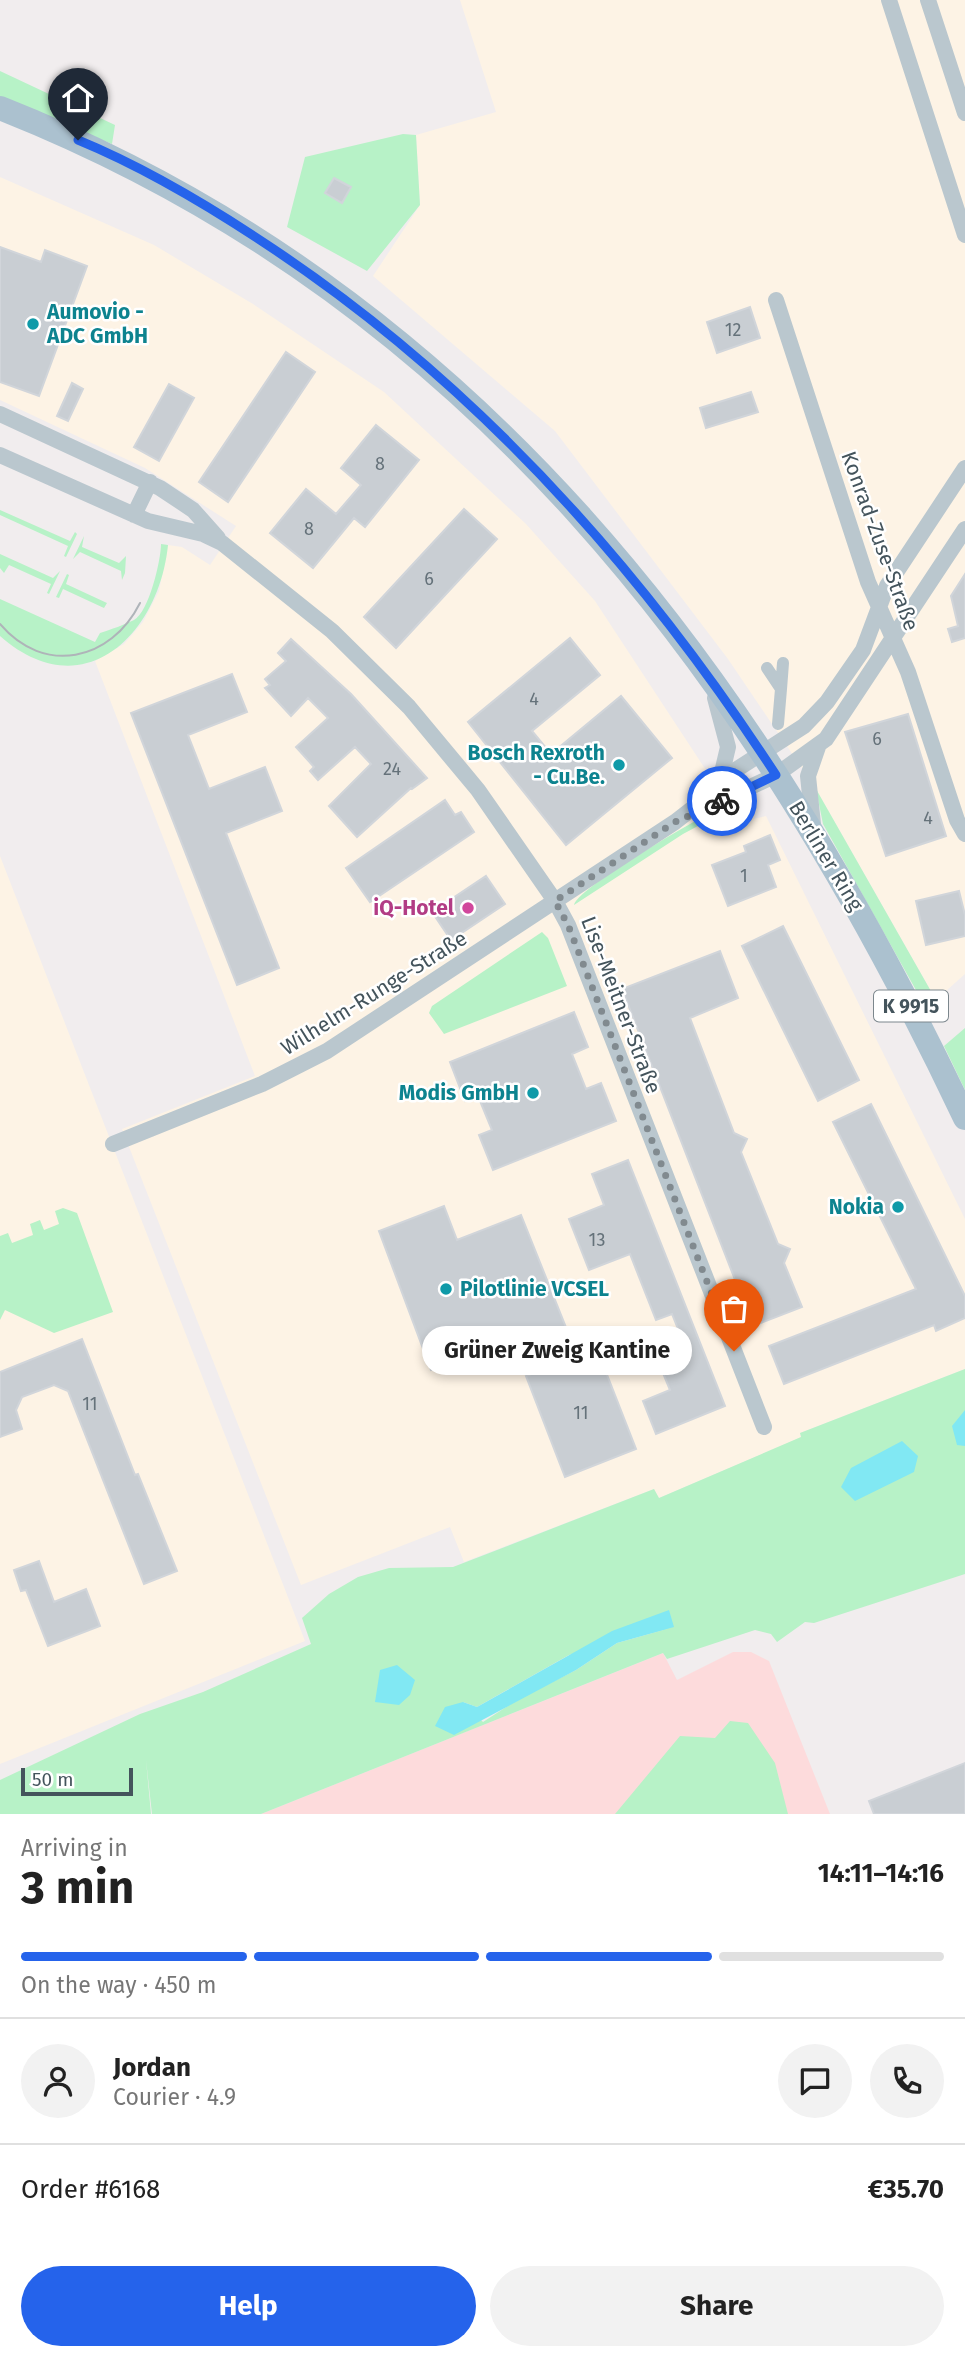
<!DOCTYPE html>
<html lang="en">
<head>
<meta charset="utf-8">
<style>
  :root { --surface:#fff; --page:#f2f2f2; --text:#222; --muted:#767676; --line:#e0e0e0; --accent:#2563eb }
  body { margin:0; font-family:"Fira Sans",sans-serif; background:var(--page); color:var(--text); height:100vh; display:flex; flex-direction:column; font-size:26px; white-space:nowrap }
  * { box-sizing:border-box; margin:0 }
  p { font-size:23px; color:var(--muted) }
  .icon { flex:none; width:38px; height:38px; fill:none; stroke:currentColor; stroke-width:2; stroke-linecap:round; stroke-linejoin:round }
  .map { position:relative; height:1814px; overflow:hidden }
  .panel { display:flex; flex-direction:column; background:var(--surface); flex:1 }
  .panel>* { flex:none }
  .scale { position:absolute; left:21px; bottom:18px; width:112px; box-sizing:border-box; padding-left:7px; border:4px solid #44545c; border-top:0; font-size:19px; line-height:24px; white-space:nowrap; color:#44545c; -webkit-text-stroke:5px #fff; paint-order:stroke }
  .pin { position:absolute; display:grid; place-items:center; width:60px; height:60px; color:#fff; margin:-72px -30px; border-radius:50% 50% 50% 0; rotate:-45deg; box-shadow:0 0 7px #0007 }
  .pin .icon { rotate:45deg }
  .courier { position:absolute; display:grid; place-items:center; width:70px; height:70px; margin:-35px; border:5px solid #2563eb; border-radius:50%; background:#fff; color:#222; box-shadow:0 2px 9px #0007 }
  .bubble { position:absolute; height:49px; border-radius:24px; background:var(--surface); box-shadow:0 4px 10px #0003; font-size:23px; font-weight:700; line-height:49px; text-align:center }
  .summary em { font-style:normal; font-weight:700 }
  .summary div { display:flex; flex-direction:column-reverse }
  .summary { display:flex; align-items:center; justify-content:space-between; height:119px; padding:0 21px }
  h1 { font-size:46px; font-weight:700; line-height:52px }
  .bar { display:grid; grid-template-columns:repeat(4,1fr); gap:10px 7px; align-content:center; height:84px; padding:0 21px }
  .bar i { height:9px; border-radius:5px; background:var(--line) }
  .bar .on { background:var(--accent) }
  .bar p { grid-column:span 4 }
  .line { display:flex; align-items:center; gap:18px; padding:0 21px; border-top:2px solid var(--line) }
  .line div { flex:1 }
  .round { display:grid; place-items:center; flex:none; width:74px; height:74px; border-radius:37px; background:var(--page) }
  .cta { display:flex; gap:14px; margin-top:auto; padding:14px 21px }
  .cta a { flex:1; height:80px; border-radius:42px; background:var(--accent); color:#fff; font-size:28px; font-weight:700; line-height:80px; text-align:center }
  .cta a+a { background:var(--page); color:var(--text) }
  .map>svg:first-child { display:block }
  .commercial { fill:#fdf3e5 }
  .medical { fill:#fddbdc }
  .green { fill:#b7f2c7; fill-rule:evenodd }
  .water { fill:#81e8f3 }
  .building { fill:#c9ced3; stroke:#d1d5da; stroke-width:2 }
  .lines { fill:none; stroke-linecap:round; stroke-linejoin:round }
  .pedestrian { stroke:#bac7ce; stroke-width:12 }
  .minor { stroke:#bac7ce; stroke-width:16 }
  .primary { stroke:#abc1cf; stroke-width:24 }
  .tram { stroke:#afb4b9; stroke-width:2 }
  .done { stroke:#818a8f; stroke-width:7; stroke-dasharray:0 12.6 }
  .route { stroke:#2563eb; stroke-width:9 }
  .culture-dot { fill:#0f9aa8; stroke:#fff; stroke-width:2.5 }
  .hotel-dot { fill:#d1479c; stroke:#fff; stroke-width:2.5 }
  .labels { text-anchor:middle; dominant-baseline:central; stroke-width:5; stroke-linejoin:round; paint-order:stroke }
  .number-label { font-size:18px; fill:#65727a }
  .shield { fill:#fff; stroke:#7c878d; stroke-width:2 }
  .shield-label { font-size:19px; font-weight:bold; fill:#44545c }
  .culture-label { font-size:21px; font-weight:bold; fill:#0d838f; stroke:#fff; text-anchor:end }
  .street-label { font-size:21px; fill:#44545c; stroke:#fff }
  .hotel-label { font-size:21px; font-weight:bold; fill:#b23c85; stroke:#fff; text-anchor:end }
</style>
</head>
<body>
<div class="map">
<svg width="965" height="1814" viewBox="0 0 965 1814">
  <rect width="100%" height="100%" fill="#f1edee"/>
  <!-- commercial -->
  <path class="commercial" d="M 460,0 L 965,0 L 965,974 L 936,1000 L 816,789 L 728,659 L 555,431 L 373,276 L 420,205 L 416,135 L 496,112 Z
    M 0,177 L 154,245 L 253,304 L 384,392 L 526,524 L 595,601 L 740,822 L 766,816 L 965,1219 L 965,1369 L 800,1433 L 802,1437 L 659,1498 L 654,1489 L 464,1562 L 450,1527 L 301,1585 L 122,1129 L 255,1076 L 95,661 L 124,644 L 143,622 L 159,591 L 168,545 L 182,547 L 210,565 L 236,526 L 145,468 L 0,400 Z
    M 0,856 L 305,1641 L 0,1764 Z"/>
  <!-- medical -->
  <path class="medical" d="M 733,1652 L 751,1652 L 769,1661 L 830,1814 L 261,1814 L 663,1653 L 677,1680 Z"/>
  <!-- green -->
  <path class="green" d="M 0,71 L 115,125 L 112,144 L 0,97 Z
    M 403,134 L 416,135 L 420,205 L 367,271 L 287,227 L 305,157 Z
    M 0,510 L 70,541 L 75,532 L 77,534 L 66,557 L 64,556 L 68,546 L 0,515 Z
    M 84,536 L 82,547 L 119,563 L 126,556 L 125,573 L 122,580 L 121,571 L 80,552 L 73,559 Z
    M 161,544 L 168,545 C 159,635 83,709 0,636 L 0,599 L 95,642 L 100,633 C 110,630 126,624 134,620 C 149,612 161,560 161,544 Z
    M 0,554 L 53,578 L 60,571 L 49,594 L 47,593 L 51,584 L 9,565 L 4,573 L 0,568 Z
    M 67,574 L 69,575 L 66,584 L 107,603 L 104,608 L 63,589 L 59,598 L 56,597 Z
    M 816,789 L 936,1000 L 926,1008 L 823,824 Z
    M 751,791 L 752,797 L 683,834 L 574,905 C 579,885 726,802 751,791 Z
    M 542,932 L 548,938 L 567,986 L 444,1034 L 429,1013 L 432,1006 Z
    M 965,1028 L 965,1090 L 944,1046 Z
    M 63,1208 L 77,1213 L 113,1312 L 54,1333 L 5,1310 L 0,1320 L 0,1236 L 8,1233 L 12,1243 L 33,1235 L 30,1224 L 40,1220 L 44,1230 L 59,1224 L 55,1211 Z
    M 965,1369 L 965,1574 L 814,1623 L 805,1622 L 777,1642 L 771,1634 L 755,1630 L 667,1659 L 663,1653 L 261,1814 L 152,1814 L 146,1760 L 151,1814 L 0,1814 L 0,1780 L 140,1714 L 203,1692 L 311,1644 L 302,1618 L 329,1594 L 358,1577 L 389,1568 L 453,1567 L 654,1489 L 659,1498 L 801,1437 L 800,1433 ZM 674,1627 L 617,1643 L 576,1670 L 517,1700 L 483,1722 L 463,1702 L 477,1707 L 569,1655 Z
    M 730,1721 L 748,1723 L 775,1763 L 788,1814 L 615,1814 L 680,1736 L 715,1738 Z"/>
  <!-- water -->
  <path class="water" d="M 965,1410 L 965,1446 L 957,1445 L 952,1426 Z
    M 902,1441 L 918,1456 L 914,1472 L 855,1501 L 841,1487 L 851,1468 Z
    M 669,1610 L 674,1627 L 617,1643 L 576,1670 L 454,1735 L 435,1726 L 445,1707 L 463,1702 L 477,1707 L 612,1631 Z
    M 397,1665 L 415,1680 L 410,1695 L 399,1705 L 375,1702 L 380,1670 Z"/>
  <!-- building -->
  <path class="building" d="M 334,178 L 351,187 L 342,203 L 325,193 Z
    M 0,247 L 41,262 L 45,250 L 87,266 L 39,396 L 0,382 Z
    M 750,307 L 760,338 L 717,353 L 707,322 Z
    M 286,352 L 315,372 L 228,502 L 199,482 Z
    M 72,383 L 83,389 L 68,421 L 57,416 Z
    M 169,384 L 194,398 L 159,461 L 134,447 Z
    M 751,392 L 758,412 L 706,428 L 700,408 Z
    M 376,425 L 419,460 L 365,527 L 354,518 L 313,568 L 270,533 L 306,489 L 336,514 L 361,485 L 341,468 Z
    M 464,509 L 497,539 L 396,648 L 364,617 Z
    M 965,574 L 965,638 L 952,642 L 948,629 L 958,626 L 951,596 Z
    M 570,638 L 600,675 L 532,731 L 551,754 L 621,696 L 672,758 L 566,845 L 468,722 Z
    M 291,639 L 351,694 L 427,778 L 412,789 L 411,788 L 357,837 L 329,806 L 371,764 L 355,747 L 318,780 L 310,771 L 314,767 L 296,747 L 328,718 L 308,698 L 291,716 L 265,688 L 270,685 L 265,679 L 286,661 L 278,653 Z
    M 232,674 L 247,712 L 188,735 L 209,789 L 265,767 L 282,811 L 226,833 L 279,968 L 237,985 L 131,713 Z
    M 908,714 L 946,836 L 886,856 L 845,732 Z
    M 445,800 L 455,815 L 461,812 L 474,832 L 370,902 L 346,868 Z
    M 770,835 L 780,860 L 768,865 L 776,887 L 728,906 L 712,865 L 746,852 L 744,846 Z
    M 486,876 L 505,904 L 451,940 L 432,912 Z
    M 959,891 L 965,915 L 965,936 L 926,945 L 916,901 Z
    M 783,926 L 859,1080 L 818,1101 L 742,946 Z
    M 720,951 L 738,998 L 690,1018 L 734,1133 L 747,1139 L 741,1152 L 778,1244 L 790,1249 L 784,1263 L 802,1307 L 753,1326 L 622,989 Z
    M 574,1012 L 588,1047 L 572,1054 L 586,1089 L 601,1083 L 616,1121 L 493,1170 L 479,1135 L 492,1130 L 478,1096 L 465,1101 L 450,1062 Z
    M 871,1104 L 965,1296 L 965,1318 L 936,1331 L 934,1325 L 784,1384 L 769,1346 L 916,1289 L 833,1122 Z
    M 628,1160 L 725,1406 L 656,1434 L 643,1401 L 670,1390 L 656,1356 L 684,1344 L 672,1314 L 656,1320 L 630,1254 L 589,1270 L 569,1219 L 604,1205 L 592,1174 Z
    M 444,1206 L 457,1240 L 521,1215 L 567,1330 L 517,1350 L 513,1339 L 431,1370 L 379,1231 Z
    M 82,1339 L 135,1475 L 138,1474 L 177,1571 L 144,1584 L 68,1391 L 54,1385 L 22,1397 L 16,1410 L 22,1429 L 0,1437 L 0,1372 Z
    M 597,1349 L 636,1449 L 565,1477 L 526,1376 Z
    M 39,1561 L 54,1602 L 86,1589 L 100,1626 L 48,1646 L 26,1590 L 21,1591 L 14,1570 Z
    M 965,1763 L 965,1814 L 874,1814 L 869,1801 Z"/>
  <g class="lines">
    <!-- pedestrian -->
    <path class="pedestrian" d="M 767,668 L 781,689 L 778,724
      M 781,689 L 783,663"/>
    <!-- minor -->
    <path class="minor" d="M 889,0 L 965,235
      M 928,0 L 965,113
      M 776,300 L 868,582 L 908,672 L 957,820 L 965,834
      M 0,414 L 160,488 L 193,510 L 218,538
      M 0,455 L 148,521 L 203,534 L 222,543 L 332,631 L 409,707 L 478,790 L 555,901 L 568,925 L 764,1427
      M 134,515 L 150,482
      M 715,698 L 728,747 L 720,781
      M 699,811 L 776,775 L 826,739 L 965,529
      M 813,824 L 808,776 L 818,747
      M 113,1144 L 262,1084 L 327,1051 L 675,822 L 702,801 L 731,773 L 804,726 L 827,702 L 863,650 L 887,586 L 965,468"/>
    <!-- primary -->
    <path class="primary" d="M 0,108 C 471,294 754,673 965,1118"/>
    <!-- tram -->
    <path class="tram" d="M 0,624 C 44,676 111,661 140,603"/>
  </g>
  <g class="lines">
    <!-- done -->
    <path class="done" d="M 722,801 L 675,822 L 555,901 L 568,925 L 734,1351"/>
    <!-- route -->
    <path class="route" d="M 78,140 C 146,168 211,207 272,248 C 478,385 641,568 776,775 L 722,801"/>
  </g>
  <!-- markers -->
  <g class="culture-dot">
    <circle cx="33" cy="324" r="7"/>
    <circle cx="619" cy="765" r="7"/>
    <circle cx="533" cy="1093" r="7"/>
    <circle cx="898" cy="1207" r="7"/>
    <circle cx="446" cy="1289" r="7"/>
  </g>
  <circle class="hotel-dot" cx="468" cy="908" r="7"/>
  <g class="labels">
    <!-- number labels -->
    <g class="number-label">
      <text x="733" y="330">12</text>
      <text x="380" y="464">8</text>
      <text x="309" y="529">8</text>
      <text x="429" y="579">6</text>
      <text x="534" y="699">4</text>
      <text x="877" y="739">6</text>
      <text x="392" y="769">24</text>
      <text x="928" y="818">4</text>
      <text x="744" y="876">1</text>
      <text x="597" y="1240">13</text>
      <text x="90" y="1404">11</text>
      <text x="581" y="1413">11</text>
    </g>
    <!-- shield labels -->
    <rect class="shield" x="874" y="990.5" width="74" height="31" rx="5"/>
    <g class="shield-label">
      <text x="911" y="1006">K 9915</text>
    </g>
    <!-- culture labels -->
    <g class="culture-label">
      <text x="47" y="312" text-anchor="start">Aumovio -<tspan x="47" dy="24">ADC GmbH</tspan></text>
      <text x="605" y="753">Bosch Rexroth<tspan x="605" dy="24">- Cu.Be.</tspan></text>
      <text x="519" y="1093">Modis GmbH</text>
      <text x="884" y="1207">Nokia</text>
      <text x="460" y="1289" text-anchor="start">Pilotlinie VCSEL</text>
    </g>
    <!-- street labels -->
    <g class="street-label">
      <text transform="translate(880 541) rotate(70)">Konrad-Zuse-Straße</text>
      <text transform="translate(826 856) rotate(59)">Berliner Ring</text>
      <text transform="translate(374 993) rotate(-32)">Wilhelm-Runge-Straße</text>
      <text transform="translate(621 1005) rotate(69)">Lise-Meitner-Straße</text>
    </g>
    <!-- hotel labels -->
    <g class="hotel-label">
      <text x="454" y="908">iQ-Hotel</text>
    </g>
  </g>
</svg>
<div class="scale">50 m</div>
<div class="pin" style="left:734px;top:1351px;background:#ea580c"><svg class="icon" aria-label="bag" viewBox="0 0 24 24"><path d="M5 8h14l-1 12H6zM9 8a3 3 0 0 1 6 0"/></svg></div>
<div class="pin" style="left:78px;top:140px;background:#1f2937"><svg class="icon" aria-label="home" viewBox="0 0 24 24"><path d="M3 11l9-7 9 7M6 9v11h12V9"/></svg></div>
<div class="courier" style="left:722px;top:801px"><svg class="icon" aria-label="bike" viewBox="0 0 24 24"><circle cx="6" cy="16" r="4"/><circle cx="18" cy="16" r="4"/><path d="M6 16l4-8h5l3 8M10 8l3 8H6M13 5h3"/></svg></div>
<div class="bubble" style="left:422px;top:1326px;width:270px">Grüner Zweig Kantine</div>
</div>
<section class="panel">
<div class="summary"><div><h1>3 min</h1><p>Arriving in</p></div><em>14:11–14:16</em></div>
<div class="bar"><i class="on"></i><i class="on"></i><i class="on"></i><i></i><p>On the way · 450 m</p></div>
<div class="line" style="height:126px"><a class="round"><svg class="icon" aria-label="person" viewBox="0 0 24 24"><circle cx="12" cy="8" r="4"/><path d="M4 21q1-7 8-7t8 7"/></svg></a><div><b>Jordan</b><p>Courier · 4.9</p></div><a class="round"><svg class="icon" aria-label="chat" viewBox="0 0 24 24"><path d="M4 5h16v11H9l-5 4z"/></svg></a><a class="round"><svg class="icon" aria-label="phone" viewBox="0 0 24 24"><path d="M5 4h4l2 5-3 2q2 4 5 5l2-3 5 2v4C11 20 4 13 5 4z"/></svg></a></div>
<div class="line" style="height:91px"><div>Order #6168</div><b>€35.70</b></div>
<div class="cta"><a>Help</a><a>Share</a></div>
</section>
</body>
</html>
